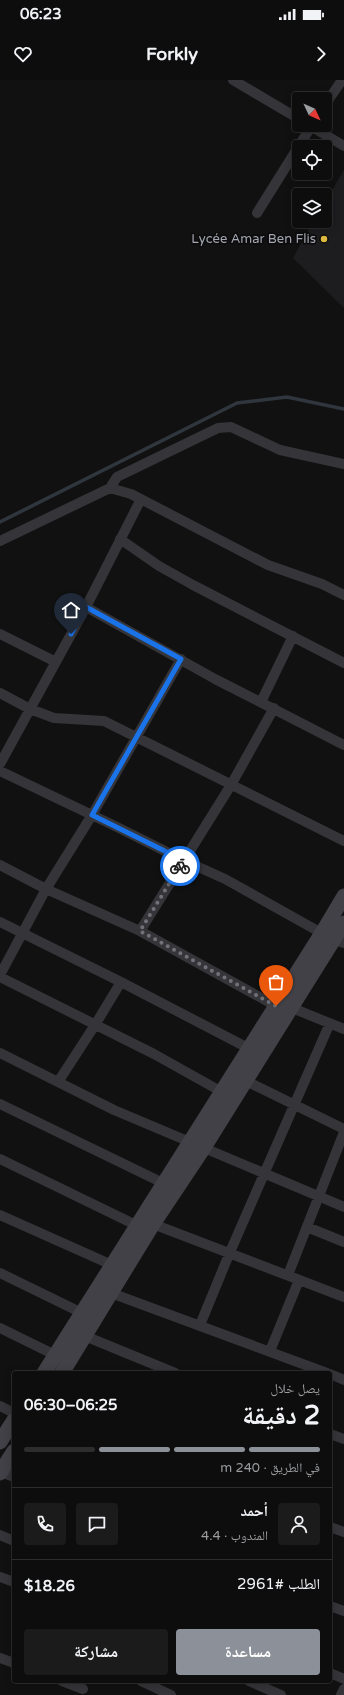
<!DOCTYPE html>
<html lang="ar">
<head>
<meta charset="utf-8">
<style>
  :root { --surface:#0d0d0e; --page:#1b1b1c; --text:#f1f3f6; --muted:#9a9c9e; --line:#2d2d2e; --accent:#8c9099 }
  body { margin:0; font-family:"Varela Round","Noto Naskh Arabic",sans-serif; background:var(--page); color:var(--text); direction:rtl; height:100vh; display:flex; flex-direction:column; font-size:15px; white-space:nowrap }
  * { box-sizing:border-box; margin:0 }
  p { font-size:13px; color:var(--muted) }
  .icon { flex:none; width:22px; height:22px; fill:none; stroke:currentColor; stroke-width:2; stroke-linecap:round; stroke-linejoin:round }
  .map { position:relative; flex:1; overflow:hidden; direction:ltr }
  .details { position:absolute; left:12px; top:1291px; width:320px; height:312px; display:flex; flex-direction:column; background:var(--surface); border-radius:4px; box-shadow:0 2px 10px #0003,0 0 0 1px var(--line); direction:rtl }
  .details>* { flex:none }
  .needle { width:26px; rotate:134deg }
  .tools { position:absolute; left:292px; top:12px; display:grid; gap:8px }
  .tools a { display:grid; place-items:center; width:40px; height:40px; border-radius:4px; background:var(--surface); box-shadow:0 2px 10px #0003,0 0 0 1px var(--line); font-size:20px }
  .pin { position:absolute; display:grid; place-items:center; width:34px; height:34px; color:#fff; margin:-41px -17px; border-radius:50% 50% 50% 0; rotate:-45deg; box-shadow:0 0 4px #0007 }
  .pin .icon { rotate:45deg }
  .courier { position:absolute; display:grid; place-items:center; width:40px; height:40px; margin:-20px; border:3px solid #1a73e8; border-radius:50%; background:#fff; color:#222; box-shadow:0 1px 5px #0007 }
  .head em { font-style:normal; font-weight:700 }
  .head div { display:flex; flex-direction:column-reverse }
  .head { display:flex; align-items:center; justify-content:space-between; height:68px; padding:0 12px }
  h1 { font-size:26px; font-weight:700; line-height:30px }
  .bar { display:grid; grid-template-columns:repeat(4,1fr); gap:6px 4px; align-content:center; height:48px; padding:0 12px }
  .bar i { height:5px; border-radius:3px; background:var(--line) }
  .bar .current { background:var(--accent) }
  .bar p { grid-column:span 4 }
  .line { display:flex; align-items:center; gap:10px; padding:0 12px; border-top:1px solid var(--line) }
  .line div { flex:1 }
  .round { display:grid; place-items:center; flex:none; width:42px; height:42px; border-radius:4px; background:var(--page) }
  .cta { display:flex; gap:8px; margin-top:auto; padding:8px 12px }
  .cta a { flex:1; height:46px; border-radius:4px; background:var(--accent); color:#fff; font-size:16px; font-weight:700; line-height:46px; text-align:center }
  .cta a+a { background:var(--page); color:var(--text) }
  .status { display:flex; justify-content:space-between; align-items:center; height:28px; padding:0 20px; background:var(--surface); direction:ltr }
  .status svg { height:11px; fill:currentColor }
  header { display:flex; justify-content:space-between; align-items:center; height:52px; padding:0 12px; background:var(--surface); font-size:18px; font-weight:700 }
  .map>svg:first-child { display:block }
  .built { fill:#1d1d1f }
  .lines { fill:none; stroke-linecap:round; stroke-linejoin:round }
  .stream { stroke:#30363d; stroke-width:3.5 }
  .street { stroke:#353539; stroke-width:10 }
  .secondary { stroke:#414147; stroke-width:15 }
  .done { stroke:#717279; stroke-width:4; stroke-dasharray:0 7.2 }
  .route { stroke:#1a73e8; stroke-width:5 }
  .poi-dot { fill:#ddba3f; stroke:#0c0c0d; stroke-width:1.5 }
  .labels { text-anchor:middle; dominant-baseline:central; stroke-width:3.5; stroke-linejoin:round; paint-order:stroke }
  .poi-label { font-size:13px; fill:#a4a7b1; stroke:#0c0c0d; text-anchor:end }
</style>
</head>
<body>
<div class="status"><b>06:23</b><svg viewBox="0 0 49 12"><path d="M0 12V9h3v3zM5 12V6h3v6zM10 12V3h3v9zM15 12V0h3v12zM26 1h20v11H26zM47 4h2v5h-2z"/></svg></div>
<header><svg class="icon" aria-label="forward" viewBox="0 0 24 24"><path d="M9 5l7 7-7 7"/></svg>Forkly<svg class="icon" aria-label="heart" viewBox="0 0 24 24"><path d="M12 20l-8-8c-3-5 5-10 8-4 3-6 11-1 8 4z"/></svg></header>
<div class="map">
<svg width="344" height="1615" viewBox="0 0 344 1615">
  <rect width="100%" height="100%" fill="#111112"/>
  <!-- built -->
  <path class="built" d="M 344,90 L 344,228 L 293,178 L 314,141 L 325,141 L 325,122 Z"/>
  <g class="lines">
    <!-- stream -->
    <path class="stream" d="M 0,442 L 237,323 L 287,317 L 344,329"/>
    <!-- street -->
    <path class="street" d="M 233,0 L 299,39
      M 325,25 L 342,0
      M 309,45 L 344,66
      M 257,133 L 312,45
      M 110,408 L 117,397 L 218,348 L 231,347 L 280,370 L 344,384
      M 120,459 L 159,486 L 193,505 L 344,583
      M 0,461 L 110,408 L 131,414 L 268,485 L 322,504 L 344,515
      M 86,527 L 215,599 L 344,665
      M 0,554 L 56,582
      M 0,613 L 30,629 L 54,638 L 104,641 L 344,761
      M 261,622 L 293,556
      M 0,684 L 86,527 L 141,419
      M 0,691 L 117,747 L 183,780 L 225,799 L 334,860 L 344,863
      M 0,785 L 46,809 L 140,851 L 276,926
      M 0,842 L 121,902 L 250,969
      M 140,851 L 231,705 L 274,628
      M 0,895 L 46,809 L 92,735 L 181,579
      M 0,897 L 154,974 L 222,1012
      M 292,928 L 344,949
      M 0,973 L 114,1030 L 344,1127
      M 246,1001 L 344,1049
      M 58,1002 L 95,945 L 121,902
      M 0,1024 L 163,1103
      M 0,1079 L 142,1148
      M 0,1135 L 112,1185
      M 153,1144 L 344,1217
      M 307,1147 L 344,1162
      M 0,1193 L 82,1233
      M 288,1195 L 344,1052
      M 111,1213 L 327,1293
      M 200,1245 L 230,1172 L 330,943
      M 0,1248 L 55,1275
      M 80,1254 L 175,1293
      M 270,1271 L 299,1200
      M 330,1294 L 344,1300
      M 0,1326 L 14,1333
      M 330,1354 L 344,1359
      M 1,1392 L 14,1397
      M 330,1447 L 344,1452
      M 0,1455 L 14,1461
      M 0,1497 L 14,1502
      M 330,1526 L 344,1531
      M 0,1578 L 14,1583
      M 330,1593 L 344,1599
      M 62,1601 L 83,1609
      M 141,1601 L 171,1615
      M 249,1601 L 281,1615
      M 341,1615 L 344,1609"/>
    <!-- secondary -->
    <path class="secondary" d="M 44,1293 L 322,853 L 344,816
      M 62,1293 L 153,1144 L 203,1069 L 344,843
      M 0,1362 L 14,1340
      M 0,1393 L 14,1371"/>
  </g>
  <g class="lines">
    <!-- done -->
    <path class="done" d="M 180,786 L 140,851 L 276,926"/>
    <!-- route -->
    <path class="route" d="M 71,554 L 86,527 L 181,579 L 92,735 L 183,780 L 180,786"/>
  </g>
  <!-- markers -->
  <circle class="poi-dot" cx="324" cy="159" r="4"/>
  <g class="labels">
    <!-- poi labels -->
    <g class="poi-label">
      <text x="316" y="159">Lycée Amar Ben Flis</text>
    </g>
  </g>
</svg>
<div class="tools">
<a><svg class="needle" viewBox="-14 -14 28 28"><path d="M0-13l5 13h-10z" fill="#e53935"/><path d="M0 13l5-13h-10z" fill="#9a9c9e"/></svg></a>
<a><svg class="icon" aria-label="locate" viewBox="0 0 24 24"><circle cx="12" cy="12" r="6"/><path d="M12 2v4M12 18v4M2 12h4M18 12h4"/></svg></a>
<a><svg class="icon" aria-label="layers" viewBox="0 0 24 24"><path d="M12 4l9 5-9 5-9-5zM3 14l9 5 9-5"/></svg></a>
</div>
<div class="pin" style="left:276px;top:926px;background:#ea580c"><svg class="icon" aria-label="bag" viewBox="0 0 24 24"><path d="M5 8h14l-1 12H6zM9 8a3 3 0 0 1 6 0"/></svg></div>
<div class="pin" style="left:71px;top:554px;background:#1f2937"><svg class="icon" aria-label="home" viewBox="0 0 24 24"><path d="M3 11l9-7 9 7M6 9v11h12V9"/></svg></div>
<div class="courier" style="left:180px;top:786px"><svg class="icon" aria-label="bike" viewBox="0 0 24 24"><circle cx="6" cy="16" r="4"/><circle cx="18" cy="16" r="4"/><path d="M6 16l4-8h5l3 8M10 8l3 8H6M13 5h3"/></svg></div>
<section class="details">
<div class="head"><div><h1>2 دقيقة</h1><p>يصل خلال</p></div><em>06:25–06:30</em></div>
<div class="bar"><i class="current"></i><i class="current"></i><i class="current"></i><i></i><p>في الطريق · 240 m</p></div>
<div class="line" style="height:72px"><a class="round"><svg class="icon" aria-label="person" viewBox="0 0 24 24"><circle cx="12" cy="8" r="4"/><path d="M4 21q1-7 8-7t8 7"/></svg></a><div><b>أحمد</b><p>المندوب · 4.4</p></div><a class="round"><svg class="icon" aria-label="chat" viewBox="0 0 24 24"><path d="M4 5h16v11H9l-5 4z"/></svg></a><a class="round"><svg class="icon" aria-label="phone" viewBox="0 0 24 24"><path d="M5 4h4l2 5-3 2q2 4 5 5l2-3 5 2v4C11 20 4 13 5 4z"/></svg></a></div>
<div class="line" style="height:52px"><div>الطلب #2961</div><b>$18.26</b></div>
<div class="cta"><a>مساعدة</a><a>مشاركة</a></div>
</section>
</div>
</body>
</html>
